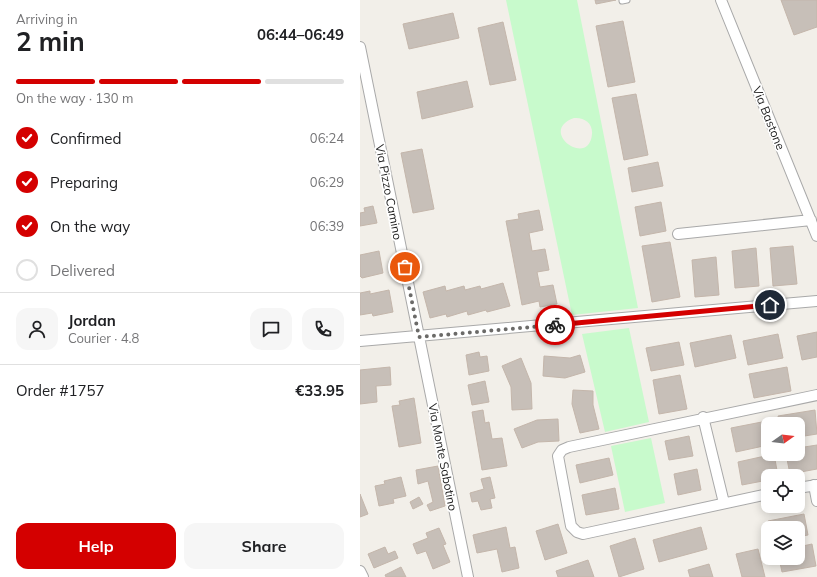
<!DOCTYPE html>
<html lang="en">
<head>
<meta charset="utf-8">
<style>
  :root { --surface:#fff; --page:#f6f6f6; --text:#202124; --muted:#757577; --line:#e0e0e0; --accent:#d40000 }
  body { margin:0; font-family:Mulish,sans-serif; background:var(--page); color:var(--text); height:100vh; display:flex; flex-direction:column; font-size:15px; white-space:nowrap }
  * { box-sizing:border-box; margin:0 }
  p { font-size:13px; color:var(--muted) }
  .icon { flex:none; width:22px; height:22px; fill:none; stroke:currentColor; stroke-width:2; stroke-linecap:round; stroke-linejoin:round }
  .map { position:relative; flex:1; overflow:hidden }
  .drawer { display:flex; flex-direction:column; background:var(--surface); width:360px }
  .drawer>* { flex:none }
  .needle { width:26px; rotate:76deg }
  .tools { position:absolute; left:401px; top:417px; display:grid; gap:8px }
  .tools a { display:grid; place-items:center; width:44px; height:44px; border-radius:8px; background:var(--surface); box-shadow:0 2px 10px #0003; font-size:20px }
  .pin { position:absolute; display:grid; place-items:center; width:34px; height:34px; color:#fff; margin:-17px; border:2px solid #fff; border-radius:50%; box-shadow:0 1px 4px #0007 }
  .courier { position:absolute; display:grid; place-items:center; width:40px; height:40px; margin:-20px; border:3px solid #d40000; border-radius:50%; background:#fff; color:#222; box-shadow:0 1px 5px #0007 }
  .overview em { font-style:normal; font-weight:700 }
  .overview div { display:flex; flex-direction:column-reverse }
  .overview { display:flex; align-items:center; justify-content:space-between; height:68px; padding:0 16px }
  h1 { font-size:26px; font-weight:700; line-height:30px }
  .bar { display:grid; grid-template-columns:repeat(4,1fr); gap:6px 4px; align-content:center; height:48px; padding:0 16px }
  .bar i { height:5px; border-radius:3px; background:var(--line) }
  .bar .current { background:var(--accent) }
  .bar p { grid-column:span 4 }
  .line { display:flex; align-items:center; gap:10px; padding:0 16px; border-top:1px solid var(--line) }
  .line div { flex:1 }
  .round { display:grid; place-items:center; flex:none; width:42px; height:42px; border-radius:12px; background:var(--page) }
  ol { padding:0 16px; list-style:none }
  li { display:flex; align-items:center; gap:12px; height:44px }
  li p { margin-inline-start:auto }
  li .icon { padding:4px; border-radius:50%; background:var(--accent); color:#fff; stroke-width:4 }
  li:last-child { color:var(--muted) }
  li i { width:22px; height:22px; border:2px solid var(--line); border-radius:50% }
  .action { display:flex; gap:8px; margin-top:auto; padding:8px 16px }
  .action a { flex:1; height:46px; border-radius:12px; background:var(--accent); color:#fff; font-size:16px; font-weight:700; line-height:46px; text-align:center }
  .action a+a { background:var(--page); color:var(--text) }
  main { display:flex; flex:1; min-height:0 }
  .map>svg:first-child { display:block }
  .park { fill:#c8facc; fill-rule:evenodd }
  .building { fill:#c7bfb8; stroke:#c4b6ab }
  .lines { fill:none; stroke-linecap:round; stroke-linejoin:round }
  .service-casing { stroke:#a9a9a9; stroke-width:7 }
  .minor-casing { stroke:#a9a9a9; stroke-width:12 }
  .service { stroke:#fff; stroke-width:5 }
  .minor { stroke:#fff; stroke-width:10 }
  .done { stroke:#6b6a68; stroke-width:4; stroke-dasharray:0 7.2 }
  .route { stroke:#d40000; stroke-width:5 }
  .labels { text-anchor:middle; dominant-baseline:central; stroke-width:3.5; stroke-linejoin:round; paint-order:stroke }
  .street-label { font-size:12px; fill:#222; stroke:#fff }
</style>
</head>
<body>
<main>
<section class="drawer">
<div class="overview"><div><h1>2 min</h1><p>Arriving in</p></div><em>06:44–06:49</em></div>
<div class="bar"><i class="current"></i><i class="current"></i><i class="current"></i><i></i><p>On the way · 130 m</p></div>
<ol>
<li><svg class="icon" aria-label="check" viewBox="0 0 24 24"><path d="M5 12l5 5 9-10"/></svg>Confirmed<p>06:24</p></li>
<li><svg class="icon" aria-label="check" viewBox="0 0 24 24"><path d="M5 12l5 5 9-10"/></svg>Preparing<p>06:29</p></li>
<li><svg class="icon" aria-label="check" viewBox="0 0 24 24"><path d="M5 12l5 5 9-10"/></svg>On the way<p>06:39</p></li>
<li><i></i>Delivered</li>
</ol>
<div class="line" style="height:72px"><a class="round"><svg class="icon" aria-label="person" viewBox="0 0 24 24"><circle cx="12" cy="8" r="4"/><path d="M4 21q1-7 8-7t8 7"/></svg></a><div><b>Jordan</b><p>Courier · 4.8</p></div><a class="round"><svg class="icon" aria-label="chat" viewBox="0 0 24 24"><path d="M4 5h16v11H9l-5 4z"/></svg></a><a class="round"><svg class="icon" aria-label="phone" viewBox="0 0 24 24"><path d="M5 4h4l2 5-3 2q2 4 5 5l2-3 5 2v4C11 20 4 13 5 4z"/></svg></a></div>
<div class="line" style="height:52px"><div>Order #1757</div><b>€33.95</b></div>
<div class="action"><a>Help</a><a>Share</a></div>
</section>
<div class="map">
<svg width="457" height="577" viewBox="0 0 457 577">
  <rect width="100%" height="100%" fill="#f2efe9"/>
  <!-- park -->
  <path class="park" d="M 146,0 L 217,0 L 278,308 L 212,315 ZM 214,118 C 224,117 233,123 232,134 C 229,169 177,131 214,118 Z
    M 269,328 L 289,422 L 245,432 L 222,334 Z
    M 291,438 L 305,503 L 265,512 L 251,446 Z"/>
  <!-- building -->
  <path class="building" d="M 235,0 L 256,0 L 236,4 Z
    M 421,0 L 457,0 L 457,27 L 434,35 Z
    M 93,13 L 99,38 L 49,49 L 43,24 Z
    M 263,21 L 275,82 L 248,87 L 236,26 Z
    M 143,22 L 156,80 L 130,85 L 118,28 Z
    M 107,81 L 113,107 L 62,119 L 57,92 Z
    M 276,94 L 288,155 L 264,160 L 252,98 Z
    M 62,149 L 74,209 L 53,213 L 41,153 Z
    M 298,162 L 303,186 L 272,192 L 268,168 Z
    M 301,202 L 306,231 L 280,236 L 275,207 Z
    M 13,206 L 17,223 L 0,226 L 0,213 L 5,212 L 4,208 Z
    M 179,210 L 183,230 L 169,233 L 172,251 L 185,249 L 189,270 L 177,272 L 180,287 L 193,285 L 197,304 L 180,307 L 179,301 L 162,305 L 146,221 L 159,219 L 158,214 Z
    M 310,242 L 320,297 L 292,302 L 282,246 Z
    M 433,246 L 437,284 L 413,286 L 410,248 Z
    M 396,248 L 399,286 L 375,288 L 372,251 Z
    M 19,251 L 23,273 L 2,278 L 0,276 L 0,255 Z
    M 356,257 L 359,295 L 335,297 L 332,260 Z
    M 143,283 L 150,306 L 127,312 L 126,310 L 108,315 L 107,311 L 87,317 L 86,314 L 70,318 L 63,292 L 85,286 L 86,291 L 104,286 L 105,290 L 120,286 L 121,289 Z
    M 29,290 L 33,312 L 13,316 L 12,313 L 0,315 L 0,293 L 10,291 L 10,294 Z
    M 457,332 L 457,357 L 442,360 L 437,336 Z
    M 418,334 L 423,358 L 388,365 L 383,341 Z
    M 371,335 L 376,358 L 335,367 L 330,343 Z
    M 319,342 L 324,365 L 291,371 L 286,348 Z
    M 119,352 L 120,357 L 127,356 L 129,371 L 109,375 L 106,355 Z
    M 220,355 L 225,372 L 205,378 L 183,376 L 184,356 L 210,358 Z
    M 161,358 L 171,383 L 172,409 L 152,410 L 151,387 L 142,366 Z
    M 30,367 L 31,385 L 16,386 L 17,402 L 0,404 L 0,370 Z
    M 427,367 L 431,391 L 394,398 L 389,374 Z
    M 320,375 L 327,409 L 299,414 L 293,380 Z
    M 125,381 L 129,402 L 112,405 L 108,385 Z
    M 213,390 L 233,391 L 233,405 L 239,429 L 220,433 L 212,404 Z
    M 54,398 L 61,443 L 39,447 L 32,406 L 40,405 L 39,401 Z
    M 123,410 L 125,423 L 129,422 L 132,439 L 142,438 L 147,466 L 122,470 L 112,412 Z
    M 455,410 L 457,434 L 438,437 L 438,424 L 420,424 L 418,416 Z
    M 198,419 L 199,441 L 178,442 L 162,448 L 154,429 L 177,420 Z
    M 407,421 L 408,445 L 376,452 L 371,428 Z
    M 329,436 L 333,456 L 309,460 L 305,441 Z
    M 457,445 L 457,469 L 430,474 L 426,454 L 438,454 L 438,448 Z
    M 414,454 L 418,476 L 408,476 L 408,480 L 382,485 L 378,462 Z
    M 249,458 L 253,475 L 220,483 L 216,465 Z
    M 78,466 L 85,506 L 70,511 L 67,505 L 73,502 L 68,481 L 58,484 L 56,470 Z
    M 337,469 L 341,490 L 318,495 L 314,474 Z
    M 41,477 L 46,496 L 33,499 L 34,503 L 19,506 L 15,486 L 25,484 L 24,481 Z
    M 130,477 L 135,498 L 130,499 L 132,508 L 121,510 L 118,501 L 112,502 L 110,493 L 124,489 L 121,479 Z
    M 255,488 L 259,509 L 226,515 L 222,495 Z
    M 0,494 L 8,514 L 0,517 Z
    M 59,497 L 63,504 L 53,509 L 50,502 Z
    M 444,514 L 448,535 L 438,537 L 438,528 L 409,528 L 408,521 Z
    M 198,524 L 207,553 L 185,560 L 176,531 Z
    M 146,527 L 150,548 L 155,547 L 159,568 L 142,572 L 137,549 L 117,553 L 113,535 Z
    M 341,527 L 347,549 L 299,562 L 293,540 Z
    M 79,528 L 86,544 L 83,545 L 90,562 L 73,569 L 66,551 L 57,554 L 53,544 L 68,538 L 66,533 Z
    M 275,538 L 284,569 L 259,577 L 250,546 Z
    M 452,544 L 456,566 L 422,572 L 419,558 L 438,558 L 438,547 Z
    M 25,547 L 28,554 L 35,551 L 38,558 L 14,568 L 8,554 Z
    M 398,549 L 405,577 L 382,577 L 376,554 Z
    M 228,560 L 234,577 L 198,577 L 196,571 Z
    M 349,564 L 353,577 L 330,577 L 328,570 Z
    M 41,567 L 46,577 L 26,577 L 25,575 Z"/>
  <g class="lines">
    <!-- service casing -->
    <g class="service-casing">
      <path id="service" d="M 262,1 L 267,0"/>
    </g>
    <!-- minor casing -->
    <g class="minor-casing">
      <path id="minor" d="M 361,0 L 457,236
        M 0,47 L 108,577
        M 318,234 L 451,220
        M 0,341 L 457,301
        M 343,417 L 364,503
        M 454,485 L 457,501
        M 438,488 L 457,485
        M 408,494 L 223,534 L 217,532 L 211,526 L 198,456 L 202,450 L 209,447 L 457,395
        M 0,571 L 3,577"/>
    </g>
    <!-- service -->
    <use href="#service" class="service"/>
    <!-- minor -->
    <use href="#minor" class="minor"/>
  </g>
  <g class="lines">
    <!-- done -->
    <path class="done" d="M 45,267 L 59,337 L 195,325"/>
    <!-- route -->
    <path class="route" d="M 195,325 L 410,305"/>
  </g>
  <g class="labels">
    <!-- street labels -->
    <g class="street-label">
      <text transform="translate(409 118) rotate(68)">Via Bastone</text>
      <text transform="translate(29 192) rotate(79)">Via Pizzo Camino</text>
      <text transform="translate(83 457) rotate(79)">Via Monte Sabotino</text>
    </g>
  </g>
</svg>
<div class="tools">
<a><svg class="needle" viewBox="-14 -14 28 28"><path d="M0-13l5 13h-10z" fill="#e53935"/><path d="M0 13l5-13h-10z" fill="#757577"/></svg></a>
<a><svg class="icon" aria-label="locate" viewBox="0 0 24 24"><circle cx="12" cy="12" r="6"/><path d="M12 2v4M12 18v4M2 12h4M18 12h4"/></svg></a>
<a><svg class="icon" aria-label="layers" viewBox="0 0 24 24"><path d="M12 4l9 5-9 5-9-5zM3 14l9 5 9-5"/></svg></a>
</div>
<div class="pin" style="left:45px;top:267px;background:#ea580c"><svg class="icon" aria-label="bag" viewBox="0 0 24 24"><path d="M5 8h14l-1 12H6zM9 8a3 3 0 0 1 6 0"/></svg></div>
<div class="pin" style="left:410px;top:305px;background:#1f2937"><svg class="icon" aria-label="home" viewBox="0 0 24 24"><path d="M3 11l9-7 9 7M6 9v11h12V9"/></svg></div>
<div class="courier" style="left:195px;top:325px"><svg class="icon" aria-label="bike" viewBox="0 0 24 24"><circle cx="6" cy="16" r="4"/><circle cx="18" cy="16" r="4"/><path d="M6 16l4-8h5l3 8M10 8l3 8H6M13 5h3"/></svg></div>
</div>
</main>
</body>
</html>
